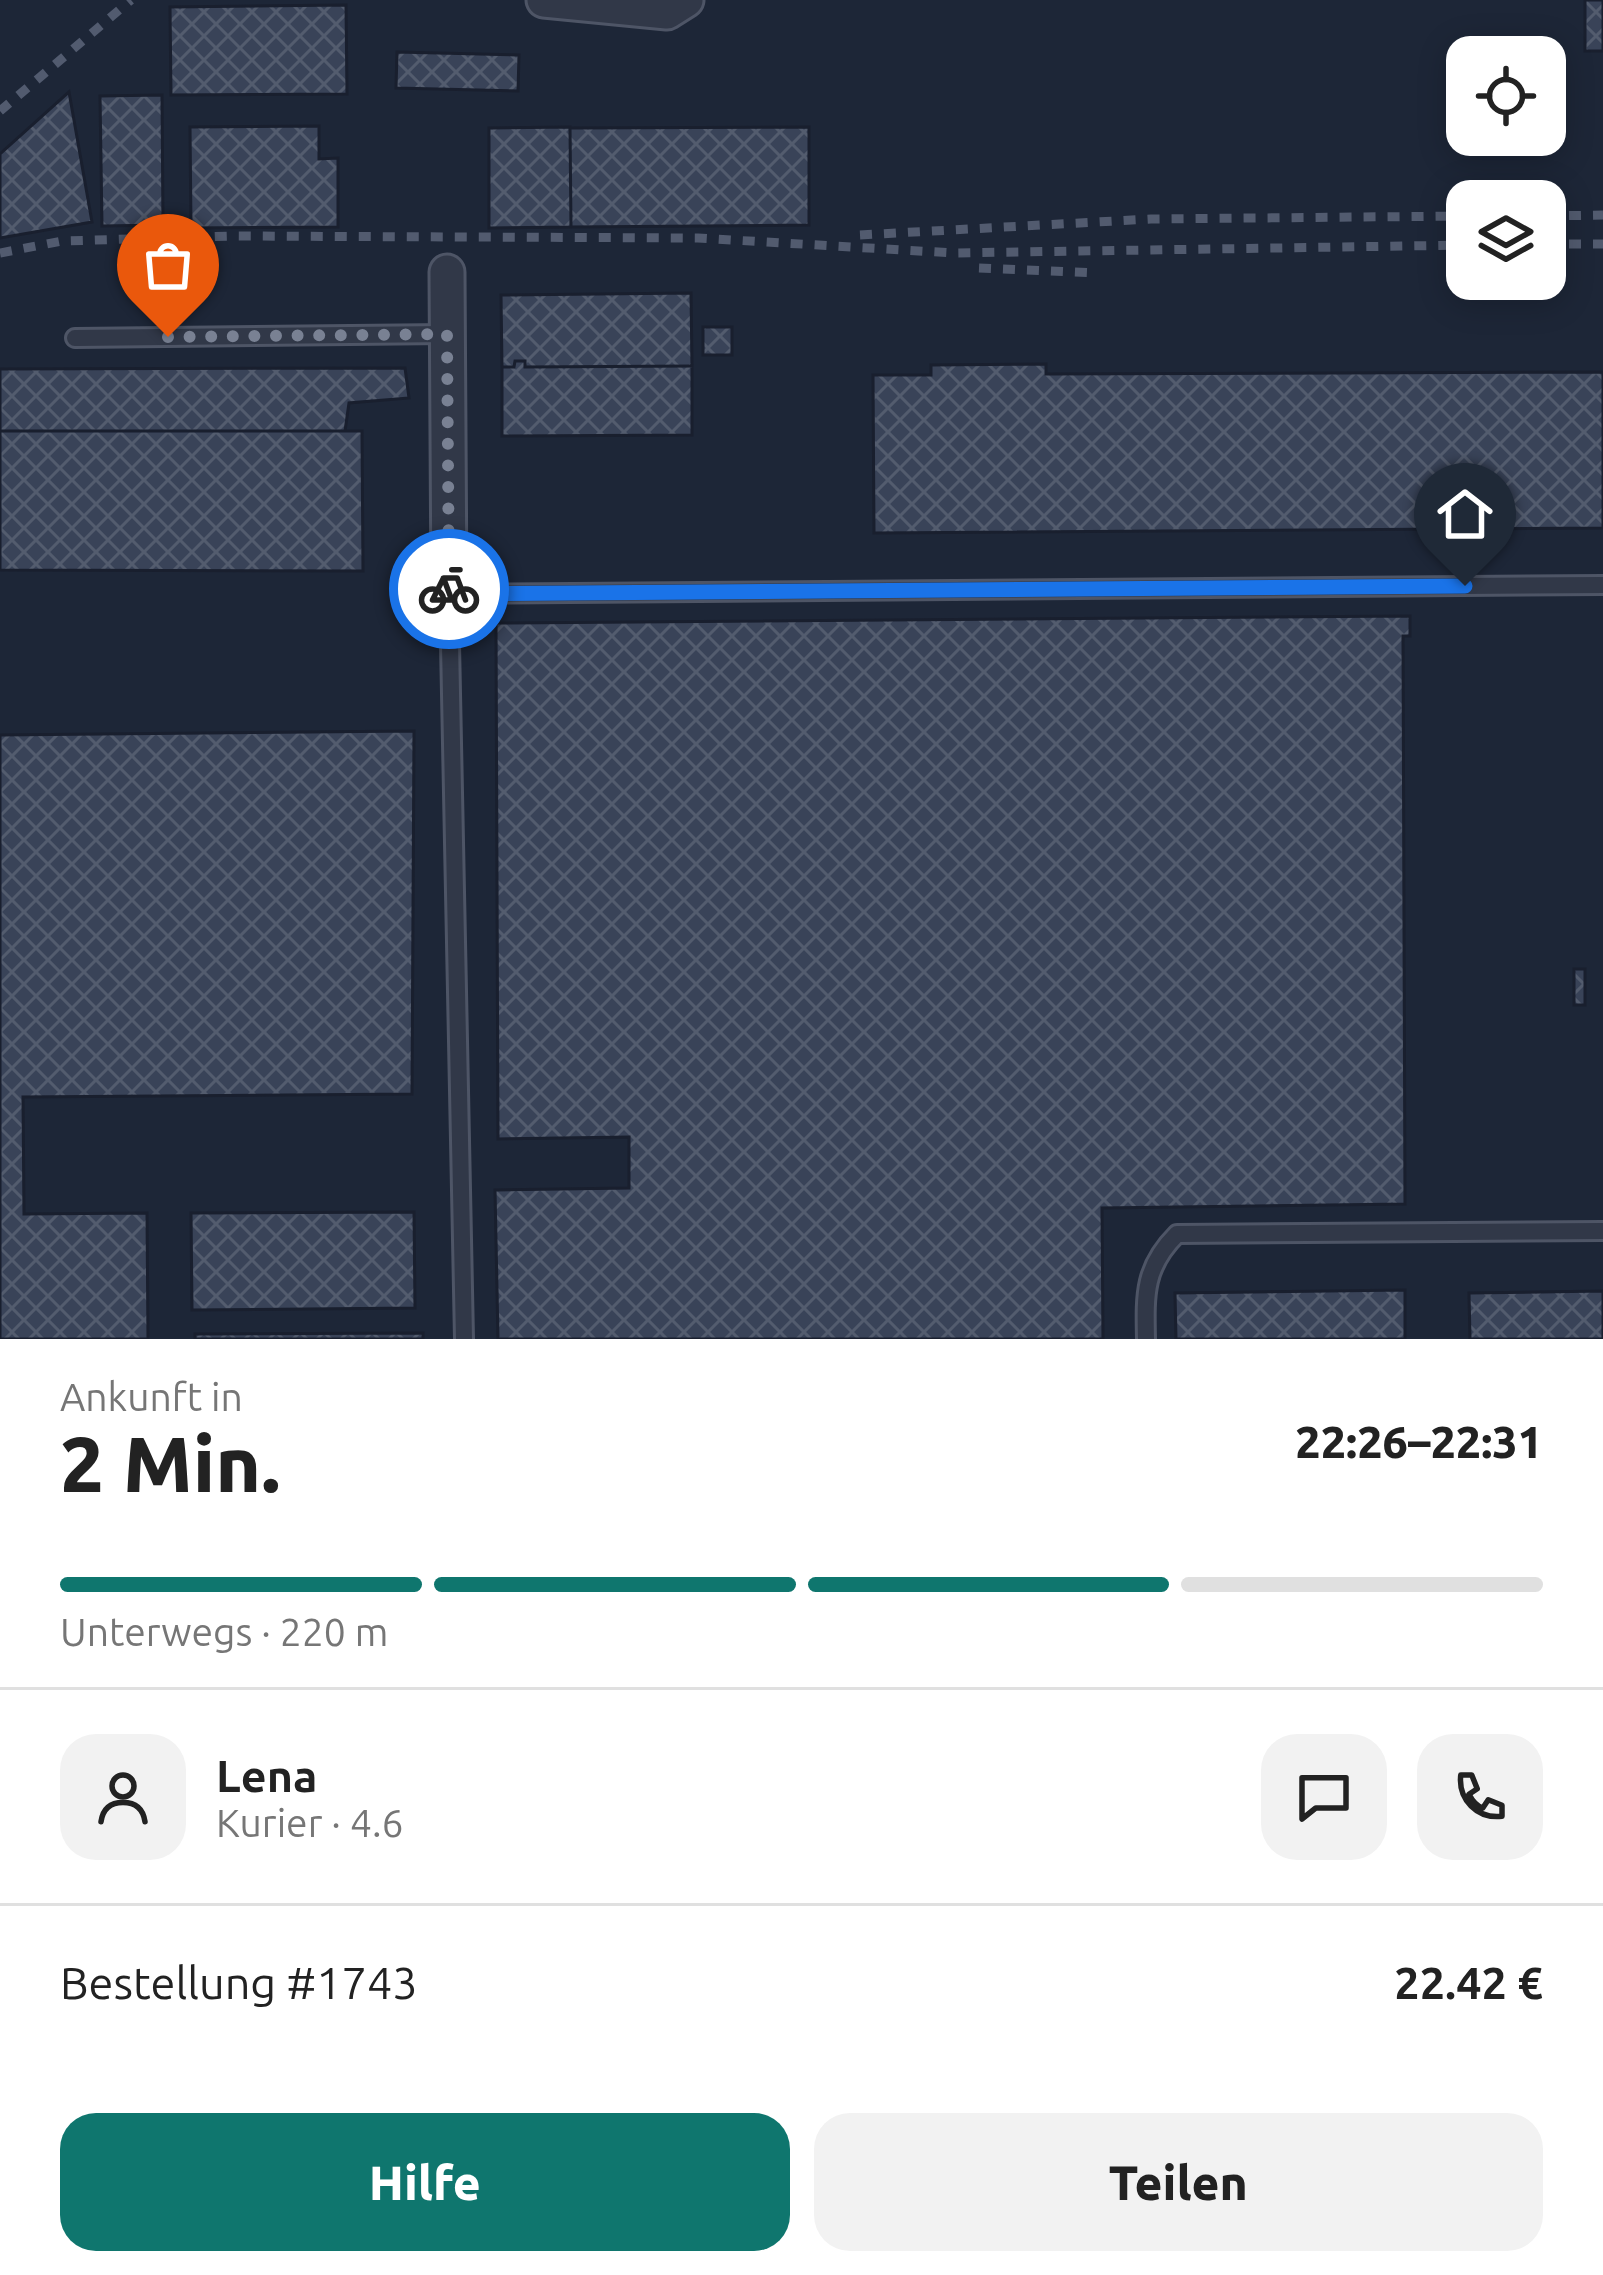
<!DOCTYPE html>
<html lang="de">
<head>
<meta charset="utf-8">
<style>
  :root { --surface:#fff; --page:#f2f2f2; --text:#222; --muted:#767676; --line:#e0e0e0; --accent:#0f766e }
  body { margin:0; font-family:Ubuntu,sans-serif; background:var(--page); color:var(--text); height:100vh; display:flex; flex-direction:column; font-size:45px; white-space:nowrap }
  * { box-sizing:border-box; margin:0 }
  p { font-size:39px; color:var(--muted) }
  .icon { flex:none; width:66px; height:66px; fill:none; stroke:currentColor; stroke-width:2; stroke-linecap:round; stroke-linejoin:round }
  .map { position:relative; height:1339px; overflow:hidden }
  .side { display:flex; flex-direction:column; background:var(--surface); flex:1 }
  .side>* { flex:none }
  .buttons { position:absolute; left:1446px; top:36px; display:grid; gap:24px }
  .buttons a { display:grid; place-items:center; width:120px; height:120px; border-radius:24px; background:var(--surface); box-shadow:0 6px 30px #0003; font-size:60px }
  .pin { position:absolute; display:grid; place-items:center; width:102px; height:102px; color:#fff; margin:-123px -51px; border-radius:50% 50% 50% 0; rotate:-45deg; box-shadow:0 0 12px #0007 }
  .pin .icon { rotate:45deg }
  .courier { position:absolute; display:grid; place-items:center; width:120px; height:120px; margin:-60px; border:9px solid #1a73e8; border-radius:50%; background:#fff; color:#222; box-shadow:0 3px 15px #0007 }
  .head em { font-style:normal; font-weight:800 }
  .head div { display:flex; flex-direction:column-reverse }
  .head { display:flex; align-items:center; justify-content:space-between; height:204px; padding:0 60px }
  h1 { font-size:78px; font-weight:800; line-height:90px }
  .bar { display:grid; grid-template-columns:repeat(4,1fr); gap:18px 12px; align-content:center; height:144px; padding:0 60px }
  .bar i { height:15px; border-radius:9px; background:var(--line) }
  .bar .on { background:var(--accent) }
  .bar p { grid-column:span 4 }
  .line { display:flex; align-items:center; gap:30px; padding:0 60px; border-top:3px solid var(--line) }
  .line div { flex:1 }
  .round { display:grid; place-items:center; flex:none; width:126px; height:126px; border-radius:36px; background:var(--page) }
  .action { display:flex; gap:24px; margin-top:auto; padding:24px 60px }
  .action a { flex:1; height:138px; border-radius:36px; background:var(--accent); color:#fff; font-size:48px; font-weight:800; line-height:138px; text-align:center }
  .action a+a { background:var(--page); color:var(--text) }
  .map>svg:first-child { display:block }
  .building { fill:url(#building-cross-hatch); stroke:#191f2e; stroke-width:3 }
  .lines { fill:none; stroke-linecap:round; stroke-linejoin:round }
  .service-casing { stroke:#4e5566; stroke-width:22 }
  .minor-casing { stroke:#4e5566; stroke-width:39 }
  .service { stroke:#313848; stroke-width:16 }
  .minor { stroke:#313848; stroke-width:33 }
  .rail { stroke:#525b6f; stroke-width:9; stroke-dasharray:12 12; stroke-linecap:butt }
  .done { stroke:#798193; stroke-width:12; stroke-dasharray:0 21.6 }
  .route { stroke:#1a73e8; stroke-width:15 }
</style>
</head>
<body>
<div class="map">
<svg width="1603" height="1339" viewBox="0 0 1603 1339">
  <defs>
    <pattern id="building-cross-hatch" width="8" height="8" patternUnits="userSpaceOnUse" patternTransform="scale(3)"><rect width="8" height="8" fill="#394358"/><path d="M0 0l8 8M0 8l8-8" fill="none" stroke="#535c6e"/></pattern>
  </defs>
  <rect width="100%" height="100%" fill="#1d2637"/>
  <!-- building -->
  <path class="building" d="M 1585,0 L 1603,0 L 1603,51 L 1585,51 Z
    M 346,5 L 347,94 L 171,95 L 170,7 Z
    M 397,52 L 519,55 L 518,91 L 396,88 Z
    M 69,92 L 92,222 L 0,238 L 0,154 Z
    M 162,95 L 163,225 L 102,226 L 100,96 Z
    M 319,126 L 319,159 L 338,158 L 338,227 L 191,228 L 190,127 Z
    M 809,127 L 809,225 L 571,227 L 570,128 Z
    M 489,128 L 570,127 L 571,227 L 489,228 Z
    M 691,293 L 692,366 L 525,367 L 525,361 L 515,361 L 514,367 L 502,367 L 501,295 Z
    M 703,327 L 732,327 L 732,355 L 703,355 Z
    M 515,361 L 525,361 L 525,367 L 692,366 L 692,435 L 502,436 L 502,367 L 514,367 Z
    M 1046,364 L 1046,374 L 1603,372 L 1603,528 L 874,533 L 873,375 L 931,375 L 931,365 Z
    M 405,368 L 409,398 L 349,403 L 345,431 L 0,431 L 0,369 Z
    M 0,431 L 362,431 L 363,571 L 0,570 Z
    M 1410,616 L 1410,636 L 1403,636 L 1405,1204 L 1102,1208 L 1103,1339 L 498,1339 L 495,1190 L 629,1188 L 629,1137 L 498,1139 L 496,623 Z
    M 414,731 L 412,1094 L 23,1097 L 24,1214 L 147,1213 L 148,1339 L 0,1339 L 0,735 Z
    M 1574,969 L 1585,969 L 1585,1005 L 1574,1005 Z
    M 414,1212 L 415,1308 L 192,1310 L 191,1213 Z
    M 1405,1290 L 1405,1339 L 1176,1339 L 1175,1293 Z
    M 1603,1291 L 1603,1339 L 1470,1339 L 1469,1293 Z
    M 423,1333 L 423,1339 L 195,1339 L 195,1334 Z"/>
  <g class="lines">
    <!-- service casing -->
    <g class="service-casing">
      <path id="service" d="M 75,338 L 447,334
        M 464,1339 L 449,594 L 1603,585
        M 1146,1339 C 1145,1294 1144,1267 1177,1234 L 1603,1231"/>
    </g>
    <!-- minor casing -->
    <g class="minor-casing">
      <path id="minor" d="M 544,0 L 667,12 L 686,0
        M 447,272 L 449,594"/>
    </g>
    <!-- service -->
    <use href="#service" class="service"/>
    <!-- minor -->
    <use href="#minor" class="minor"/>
    <!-- rail -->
    <path class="rail" d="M 0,111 L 131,0
      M 1545,216 L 1603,215
      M 860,235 L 1151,219 L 1467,216
      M 1545,244 L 1603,244
      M 0,253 L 62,241 L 236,236 L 698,238 L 954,253 L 1467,245
      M 979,268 L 1097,273"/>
  </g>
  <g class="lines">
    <!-- done -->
    <path class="done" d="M 168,337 L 447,334 L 449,589"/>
    <!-- route -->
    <path class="route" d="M 449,589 L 449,594 L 1465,586"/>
  </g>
</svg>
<div class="buttons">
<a><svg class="icon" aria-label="locate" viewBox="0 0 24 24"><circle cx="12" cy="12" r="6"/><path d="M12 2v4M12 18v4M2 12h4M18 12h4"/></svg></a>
<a><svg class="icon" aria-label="layers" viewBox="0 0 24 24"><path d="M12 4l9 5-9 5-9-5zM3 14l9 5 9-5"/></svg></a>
</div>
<div class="pin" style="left:168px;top:337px;background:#ea580c"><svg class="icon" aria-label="bag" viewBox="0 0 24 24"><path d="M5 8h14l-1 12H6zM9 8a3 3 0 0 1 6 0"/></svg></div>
<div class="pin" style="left:1465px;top:586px;background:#1f2937"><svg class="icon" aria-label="home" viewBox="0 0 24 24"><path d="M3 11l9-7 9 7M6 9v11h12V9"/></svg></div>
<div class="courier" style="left:449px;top:589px"><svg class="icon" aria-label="bike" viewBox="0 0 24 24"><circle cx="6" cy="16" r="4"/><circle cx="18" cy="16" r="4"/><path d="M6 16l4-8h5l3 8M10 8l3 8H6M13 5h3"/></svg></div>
</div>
<section class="side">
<div class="head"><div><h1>2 Min.</h1><p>Ankunft in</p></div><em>22:26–22:31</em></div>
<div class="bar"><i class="on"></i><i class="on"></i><i class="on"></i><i></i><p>Unterwegs · 220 m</p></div>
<div class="line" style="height:216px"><a class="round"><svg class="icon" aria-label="person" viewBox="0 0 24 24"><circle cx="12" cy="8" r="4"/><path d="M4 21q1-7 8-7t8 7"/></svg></a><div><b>Lena</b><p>Kurier · 4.6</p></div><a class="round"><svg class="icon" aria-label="chat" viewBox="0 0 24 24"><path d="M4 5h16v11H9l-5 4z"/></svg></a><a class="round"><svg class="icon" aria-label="phone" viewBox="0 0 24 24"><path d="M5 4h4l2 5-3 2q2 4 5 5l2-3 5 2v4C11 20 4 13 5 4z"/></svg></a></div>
<div class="line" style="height:156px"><div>Bestellung #1743</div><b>22.42 €</b></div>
<div class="action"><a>Hilfe</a><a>Teilen</a></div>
</section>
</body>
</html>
